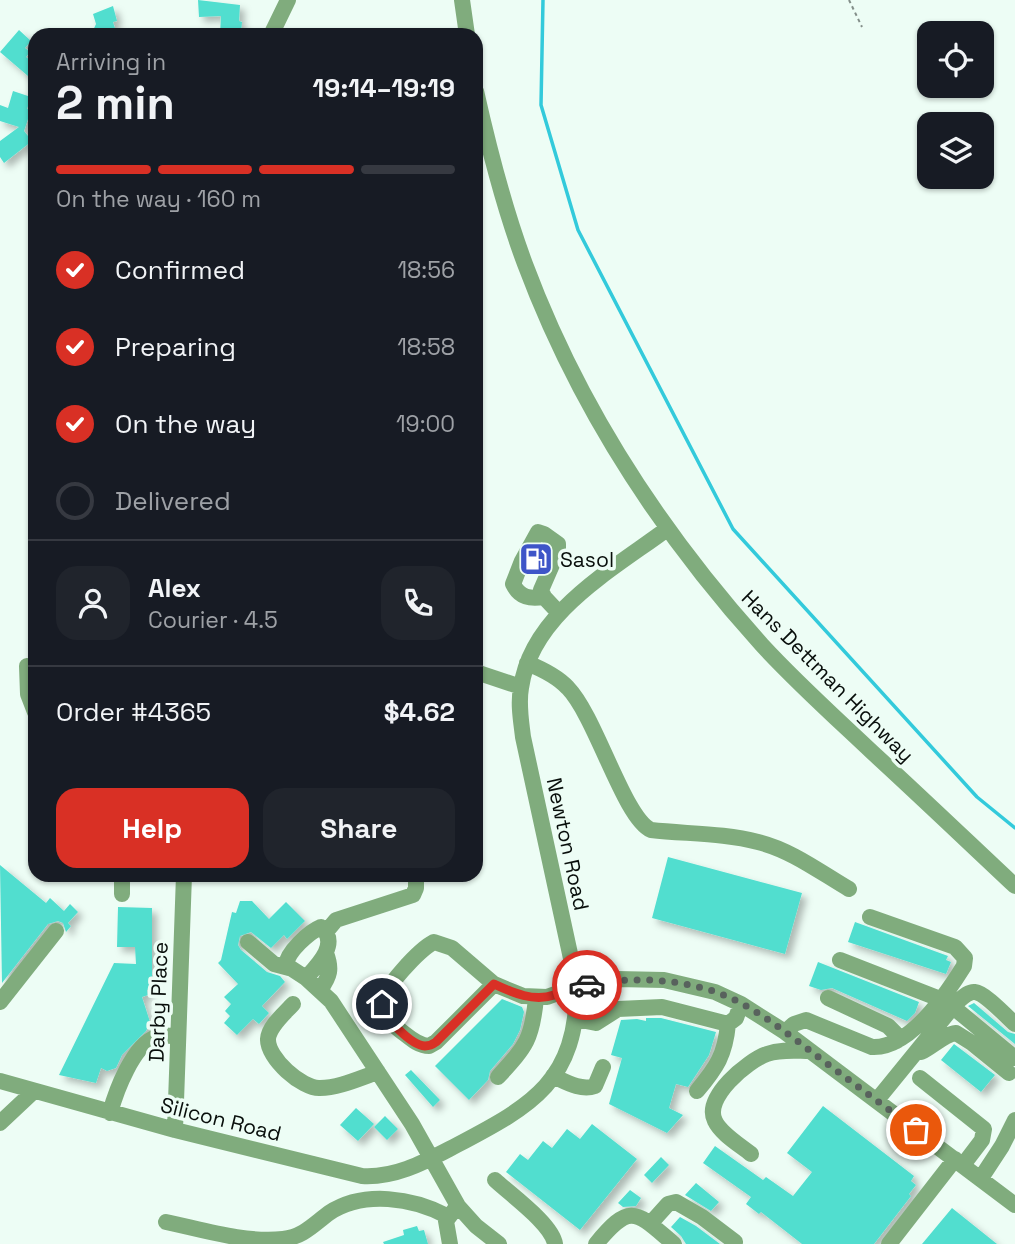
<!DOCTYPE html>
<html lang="en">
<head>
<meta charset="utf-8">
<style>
  :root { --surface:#171b24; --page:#20242c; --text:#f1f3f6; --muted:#9ea1a6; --line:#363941; --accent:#d93025 }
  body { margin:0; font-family:"Space Grotesk",sans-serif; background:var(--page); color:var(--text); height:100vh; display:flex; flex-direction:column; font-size:26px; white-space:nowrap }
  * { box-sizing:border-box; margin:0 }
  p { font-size:23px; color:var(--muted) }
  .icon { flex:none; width:38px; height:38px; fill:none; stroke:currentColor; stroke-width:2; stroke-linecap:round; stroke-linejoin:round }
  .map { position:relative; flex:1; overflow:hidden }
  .side { position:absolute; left:28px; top:28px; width:455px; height:854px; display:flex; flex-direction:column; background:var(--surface); border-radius:21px; box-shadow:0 2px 5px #0004 }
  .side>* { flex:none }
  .tools { position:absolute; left:917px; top:21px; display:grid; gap:14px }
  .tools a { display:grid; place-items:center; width:77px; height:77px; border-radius:14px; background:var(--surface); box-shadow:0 2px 5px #0004; font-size:35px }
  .pin { position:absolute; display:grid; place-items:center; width:60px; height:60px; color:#fff; margin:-30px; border:4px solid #fff; border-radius:50%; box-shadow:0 2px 7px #0007 }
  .courier { position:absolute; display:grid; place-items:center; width:70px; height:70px; margin:-35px; border:5px solid #d93025; border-radius:50%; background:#fff; color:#222; box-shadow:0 2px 9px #0007 }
  .summary em { font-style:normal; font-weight:700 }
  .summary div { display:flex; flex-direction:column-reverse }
  .summary { display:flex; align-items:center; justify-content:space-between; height:119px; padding:0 28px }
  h1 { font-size:46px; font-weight:700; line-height:52px }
  .bar { display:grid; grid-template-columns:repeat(4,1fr); gap:10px 7px; align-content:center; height:84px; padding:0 28px }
  .bar i { height:9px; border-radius:5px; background:var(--line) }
  .bar .current { background:var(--accent) }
  .bar p { grid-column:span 4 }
  .line { display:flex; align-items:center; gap:18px; padding:0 28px; border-top:2px solid var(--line) }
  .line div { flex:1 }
  .round { display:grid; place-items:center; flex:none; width:74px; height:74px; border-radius:21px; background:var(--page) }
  ol { padding:0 28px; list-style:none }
  li { display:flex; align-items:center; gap:21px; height:77px }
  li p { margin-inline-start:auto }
  li .icon { padding:7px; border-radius:50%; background:var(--accent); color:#fff; stroke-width:4 }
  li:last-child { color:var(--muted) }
  li i { width:38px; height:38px; border:4px solid var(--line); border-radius:50% }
  .button { display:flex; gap:14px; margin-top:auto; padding:14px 28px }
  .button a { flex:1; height:80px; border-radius:21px; background:var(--accent); color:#fff; font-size:28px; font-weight:700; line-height:80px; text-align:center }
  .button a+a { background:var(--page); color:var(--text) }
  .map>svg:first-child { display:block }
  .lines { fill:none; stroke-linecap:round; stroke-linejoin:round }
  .stream { stroke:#33cadb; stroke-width:3.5 }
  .building { fill:#51decf; filter:url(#shadow) }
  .path { stroke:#838e89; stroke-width:2; stroke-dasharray:3.5 3.5; stroke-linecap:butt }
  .minor { stroke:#80ac7d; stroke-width:16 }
  .done { stroke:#58625d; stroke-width:7; stroke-dasharray:0 12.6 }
  .route { stroke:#d93025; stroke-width:9 }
  .labels { text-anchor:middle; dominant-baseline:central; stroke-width:7; stroke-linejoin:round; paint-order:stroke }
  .poi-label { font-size:21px; fill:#080e0b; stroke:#edfdf5; text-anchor:start }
  .street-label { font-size:21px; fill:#080e0b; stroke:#edfdf5 }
</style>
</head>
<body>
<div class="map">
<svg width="1015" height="1244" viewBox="0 0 1015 1244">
  <defs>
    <filter id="shadow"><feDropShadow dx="5" dy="5" stdDeviation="3.5" flood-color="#0004"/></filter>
  </defs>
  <rect width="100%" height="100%" fill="#edfdf5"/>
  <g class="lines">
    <!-- stream -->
    <path class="stream" d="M 543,0 L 541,105 L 578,230 L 733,529 L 977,797 L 1015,828"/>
  </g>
  <!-- building -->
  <path class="building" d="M 198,0 L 240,5 L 239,21 L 242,22 L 241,32 L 239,32 L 238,35 L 220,35 L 221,16 L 199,17 Z
    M 113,6 L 117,21 L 113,22 L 117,35 L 91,35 L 96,24 L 93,14 Z
    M 19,30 L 31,41 L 25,48 L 30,52 L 26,57 L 35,64 L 35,69 L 28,76 L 0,52 Z
    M 13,91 L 31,97 L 27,109 L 31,110 L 24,131 L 32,141 L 4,163 L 0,157 L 0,141 L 19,127 L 0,121 L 0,105 L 8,108 Z
    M 668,857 L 802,893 L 785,954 L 652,918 Z
    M 0,865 L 46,903 L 50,898 L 64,911 L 70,904 L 78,912 L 68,923 L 71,926 L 66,932 L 63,923 L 58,921 L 48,924 L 2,983 Z
    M 240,901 L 252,901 L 269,919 L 286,902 L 305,921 L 287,939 L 284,935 L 271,948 L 251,932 L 240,936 L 238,945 L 241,950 L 267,972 L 280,976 L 285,982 L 262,1006 L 269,1013 L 259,1024 L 253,1019 L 237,1035 L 224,1023 L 230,1016 L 225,1011 L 231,1004 L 224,997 L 238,984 L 218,963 L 221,960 L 232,912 L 236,913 Z
    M 118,907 L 152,908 L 152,988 L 147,990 L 148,995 L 142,997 L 150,1022 L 146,1031 L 122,1055 L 116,1068 L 107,1071 L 101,1068 L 96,1083 L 59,1075 L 114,963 L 136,964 L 135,947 L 117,947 Z
    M 855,922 L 948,956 L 946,960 L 951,962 L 946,974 L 848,942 Z
    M 818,962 L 919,1002 L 915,1013 L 907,1021 L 832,988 L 821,990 L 809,986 Z
    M 502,999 L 522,1007 L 524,1012 L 520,1030 L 513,1044 L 490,1071 L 488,1080 L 469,1100 L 435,1066 Z
    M 974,1003 L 1008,1032 L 1015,1034 L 1015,1044 L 968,1006 Z
    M 646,1018 L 661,1018 L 716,1032 L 709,1055 L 688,1087 L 676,1084 L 669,1108 L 683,1115 L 667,1133 L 609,1104 L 622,1058 L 611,1055 L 621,1020 L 637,1019 L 646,1021 Z
    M 954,1044 L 995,1075 L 981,1092 L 941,1060 Z
    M 411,1070 L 440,1100 L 433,1107 L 405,1075 Z
    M 823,1106 L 914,1176 L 911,1181 L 916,1185 L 909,1194 L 911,1196 L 874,1244 L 802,1244 L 761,1212 L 759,1214 L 746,1204 L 751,1197 L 703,1163 L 715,1146 L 763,1180 L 766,1177 L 793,1196 L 812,1172 L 787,1153 Z
    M 356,1108 L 374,1124 L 358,1141 L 340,1125 Z
    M 385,1116 L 398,1129 L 387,1140 L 374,1127 Z
    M 592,1124 L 637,1159 L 580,1230 L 506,1172 L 520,1154 L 528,1160 L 543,1141 L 552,1148 L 567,1129 L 580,1139 Z
    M 661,1157 L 669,1165 L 652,1183 L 644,1175 Z
    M 696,1183 L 719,1202 L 711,1211 L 685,1195 Z
    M 630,1190 L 641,1198 L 636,1206 L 623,1207 L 618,1203 Z
    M 952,1208 L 997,1244 L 922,1244 Z
    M 680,1217 L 696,1226 L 720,1244 L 686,1244 L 681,1236 L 671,1227 Z
    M 417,1226 L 419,1231 L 424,1230 L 428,1244 L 384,1244 L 383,1242 L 404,1235 L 403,1230 Z"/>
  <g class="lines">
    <!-- path -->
    <path class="path" d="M 849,0 L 862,27"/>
    <!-- minor -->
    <path class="minor" d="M 462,0 L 467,35
      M 271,35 L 288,0
      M 476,91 C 489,149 504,208 525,264 C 578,406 661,533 762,645 C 796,682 835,717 872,752 C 920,796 967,841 1015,886
      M 544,597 C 530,599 520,598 513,584 L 522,561 L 538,532 L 544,534 L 558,544 L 558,551 L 541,590 L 544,597 L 558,612
      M 527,663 C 542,669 557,676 568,688 C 596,717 624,818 651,830 C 687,834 724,833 758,842 C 791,850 820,872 849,889
      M 27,666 L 28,694 L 35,712
      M 476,672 L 521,687
      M 122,894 L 122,875
      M 326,932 L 336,920 L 413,895 L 416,888 L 416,875
      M 248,942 L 274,964 L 289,968
      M 840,960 L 940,999
      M 306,978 C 318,965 340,943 321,927 C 309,932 287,952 286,965 L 306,978 L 331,1001 L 412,1124 L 458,1206 L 476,1226 L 499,1244
      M 494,984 L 436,1042 L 429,1046 C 418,1046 409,1037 401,1031 C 392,1024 382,1016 382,1004 C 382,989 420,949 434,942 L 452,948 L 494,984 L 523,996 L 547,997 L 577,986 L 617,979 L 664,980 L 715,992 L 741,1004 L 785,1032 L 1015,1205
      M 320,990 C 330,976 332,969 326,953
      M 828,998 L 888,1026 L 895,1033 L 897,1041
      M 0,1002 L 56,931
      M 293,1004 C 285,1013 269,1026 268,1039 C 267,1058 302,1089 320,1088 C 339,1088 360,1078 378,1072
      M 953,1007 L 1015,1058
      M 576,1019 L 596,1023 L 618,1009 L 662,1007 L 728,1024 L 736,1018 L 741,1004
      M 785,1032 L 794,1024 L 806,1020 L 872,1047 C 909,1049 946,995 964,966 L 965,958 L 955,947 L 870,917
      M 921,1052 C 932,1047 945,1034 956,1033 L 972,1043 L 1009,1073
      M 553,1076 C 566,1082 581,1091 595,1086 L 603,1067
      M 498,1077 C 526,1046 532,1040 536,998
      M 920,1078 L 984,1129 L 982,1140 L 963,1165
      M 0,1081 L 175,1130 L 362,1176 C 397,1178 426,1161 457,1145 C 533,1105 577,1081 577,986 L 523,737 C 521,720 518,704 521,688 C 531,614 612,570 667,529
      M 697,1091 C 717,1067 725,1055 728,1024
      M 877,1100 L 956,1003 C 961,999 968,991 975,992 C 985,993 1007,1017 1015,1024
      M 110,1113 C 116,1091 133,1045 156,1037 C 163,1034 171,1036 178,1037
      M 0,1123 L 33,1092
      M 175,1130 L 184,875
      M 751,1154 C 740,1145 721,1134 715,1121 C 703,1098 747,1061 767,1054 C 781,1049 796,1051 810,1051
      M 981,1178 L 1002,1146 L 1015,1120
      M 495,1180 C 511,1195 552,1224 555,1244
      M 166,1222 C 204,1230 244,1243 283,1239 C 303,1237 314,1224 329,1213 C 364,1190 413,1198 447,1216
      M 650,1224 L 668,1204 L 676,1202 L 702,1217 L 735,1242
      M 450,1244 L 446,1221 L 455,1209
      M 596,1244 C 631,1201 636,1212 674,1244
      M 889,1244 L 955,1159"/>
  </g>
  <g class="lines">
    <!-- done -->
    <path class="done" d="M 587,985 C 630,977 671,978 713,991 C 752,1004 785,1032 817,1056 C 850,1081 883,1105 916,1130"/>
    <!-- route -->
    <path class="route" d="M 382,1004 C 384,1018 411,1045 425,1046 C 430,1046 432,1045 436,1042 L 494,984 C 513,993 534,1002 554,995 C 565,992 575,987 587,985"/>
  </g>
  <!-- icons -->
  <defs>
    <g id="fuel-square" transform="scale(1.75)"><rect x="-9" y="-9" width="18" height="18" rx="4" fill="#3e55c8" stroke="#edfdf5"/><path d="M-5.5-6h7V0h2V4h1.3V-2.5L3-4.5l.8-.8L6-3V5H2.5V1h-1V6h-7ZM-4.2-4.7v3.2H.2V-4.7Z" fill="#fff"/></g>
  </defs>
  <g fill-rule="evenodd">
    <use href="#fuel-square" x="536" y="559"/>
  </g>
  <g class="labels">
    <!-- poi labels -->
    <g class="poi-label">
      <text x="560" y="559">Sasol</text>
    </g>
    <!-- street labels -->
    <g class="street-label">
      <text transform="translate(828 676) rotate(45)">Hans Dettman Highway</text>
      <text transform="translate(568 844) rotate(78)">Newton Road</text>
      <text transform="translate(158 1002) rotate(-88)">Darby Place</text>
      <text transform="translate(221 1119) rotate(14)">Silicon Road</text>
    </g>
  </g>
</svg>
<div class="tools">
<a><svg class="icon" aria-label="locate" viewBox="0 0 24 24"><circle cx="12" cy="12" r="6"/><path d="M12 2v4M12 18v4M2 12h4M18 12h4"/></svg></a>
<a><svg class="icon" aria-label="layers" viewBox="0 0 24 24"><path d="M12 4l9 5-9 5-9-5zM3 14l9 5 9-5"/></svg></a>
</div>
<div class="pin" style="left:916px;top:1130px;background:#ea580c"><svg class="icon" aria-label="bag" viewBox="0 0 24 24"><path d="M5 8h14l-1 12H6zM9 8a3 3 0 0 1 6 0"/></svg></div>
<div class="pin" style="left:382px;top:1004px;background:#1f2937"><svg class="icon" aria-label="home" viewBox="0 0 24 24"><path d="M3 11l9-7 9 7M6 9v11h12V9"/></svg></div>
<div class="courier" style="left:587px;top:985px"><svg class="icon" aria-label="car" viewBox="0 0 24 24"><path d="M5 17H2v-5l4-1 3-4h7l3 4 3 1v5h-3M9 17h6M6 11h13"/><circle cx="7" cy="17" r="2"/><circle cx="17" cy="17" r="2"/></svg></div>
<section class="side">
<div class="summary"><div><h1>2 min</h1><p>Arriving in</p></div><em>19:14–19:19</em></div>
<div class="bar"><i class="current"></i><i class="current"></i><i class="current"></i><i></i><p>On the way · 160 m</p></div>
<ol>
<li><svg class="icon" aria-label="check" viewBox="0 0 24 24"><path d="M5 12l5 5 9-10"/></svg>Confirmed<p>18:56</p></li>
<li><svg class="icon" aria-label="check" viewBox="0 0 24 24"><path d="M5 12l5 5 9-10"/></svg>Preparing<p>18:58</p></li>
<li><svg class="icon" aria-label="check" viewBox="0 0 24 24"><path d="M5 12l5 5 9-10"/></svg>On the way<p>19:00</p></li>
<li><i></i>Delivered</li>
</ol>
<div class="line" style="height:126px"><a class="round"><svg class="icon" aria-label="person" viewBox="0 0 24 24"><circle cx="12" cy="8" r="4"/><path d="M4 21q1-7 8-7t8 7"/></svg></a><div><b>Alex</b><p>Courier · 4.5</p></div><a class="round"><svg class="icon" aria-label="phone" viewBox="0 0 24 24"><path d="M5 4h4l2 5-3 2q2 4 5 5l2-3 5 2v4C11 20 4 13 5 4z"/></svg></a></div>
<div class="line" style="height:91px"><div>Order #4365</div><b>$4.62</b></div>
<div class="button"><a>Help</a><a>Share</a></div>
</section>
</div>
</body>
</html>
